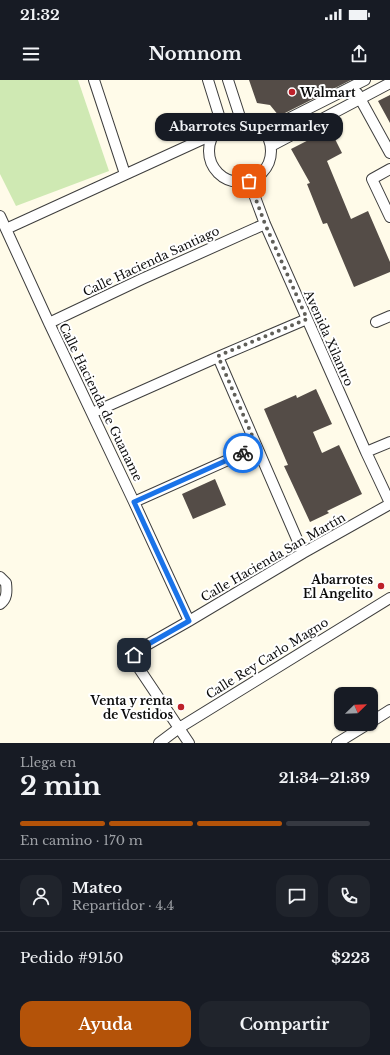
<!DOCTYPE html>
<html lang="es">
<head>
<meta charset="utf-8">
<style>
  :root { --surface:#171b24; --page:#20242c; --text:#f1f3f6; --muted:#9ea1a6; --line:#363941; --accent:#b45309 }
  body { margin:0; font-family:"Libre Baskerville",serif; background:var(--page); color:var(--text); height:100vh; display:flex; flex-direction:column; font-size:15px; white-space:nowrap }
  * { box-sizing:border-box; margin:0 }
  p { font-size:13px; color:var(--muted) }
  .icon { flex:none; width:22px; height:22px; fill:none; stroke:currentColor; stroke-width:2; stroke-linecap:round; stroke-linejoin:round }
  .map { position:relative; height:663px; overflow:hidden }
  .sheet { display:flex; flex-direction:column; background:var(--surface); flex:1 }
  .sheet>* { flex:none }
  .needle { width:26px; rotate:67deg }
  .controls { position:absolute; left:334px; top:607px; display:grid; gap:8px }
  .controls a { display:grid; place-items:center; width:44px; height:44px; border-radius:8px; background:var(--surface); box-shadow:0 1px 3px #0004; font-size:20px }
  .pin { position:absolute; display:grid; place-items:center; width:34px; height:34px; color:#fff; margin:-17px; border-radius:8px; box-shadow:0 2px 6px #0006 }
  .courier { position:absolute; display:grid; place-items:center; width:40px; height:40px; margin:-20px; border:3px solid #1a73e8; border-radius:50%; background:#fff; color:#222; box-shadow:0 1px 5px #0007 }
  .bubble { position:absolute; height:28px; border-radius:12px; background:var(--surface); box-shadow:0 1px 3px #0004; font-size:13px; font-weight:700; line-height:28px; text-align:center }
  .overview em { font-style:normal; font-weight:700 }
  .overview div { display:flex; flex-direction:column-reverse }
  .overview { display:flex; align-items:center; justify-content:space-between; height:68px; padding:0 20px }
  h1 { font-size:26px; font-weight:700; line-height:30px }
  .bar { display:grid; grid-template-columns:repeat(4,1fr); gap:6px 4px; align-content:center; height:48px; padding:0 20px }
  .bar i { height:5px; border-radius:3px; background:var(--line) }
  .bar .current { background:var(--accent) }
  .bar p { grid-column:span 4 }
  .line { display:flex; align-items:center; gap:10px; padding:0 20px; border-top:1px solid var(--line) }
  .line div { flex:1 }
  .round { display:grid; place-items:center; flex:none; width:42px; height:42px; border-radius:12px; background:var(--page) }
  .button { display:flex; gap:8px; margin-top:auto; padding:8px 20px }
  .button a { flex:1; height:46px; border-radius:12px; background:var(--accent); color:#fff; font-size:16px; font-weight:700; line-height:46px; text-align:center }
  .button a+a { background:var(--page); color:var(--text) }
  .status { display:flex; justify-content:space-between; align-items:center; height:28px; padding:0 20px; background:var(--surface); direction:ltr }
  .status svg { height:11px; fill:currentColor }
  header { display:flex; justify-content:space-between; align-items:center; height:52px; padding:0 20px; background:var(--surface); font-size:18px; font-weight:700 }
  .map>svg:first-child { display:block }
  .green { fill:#cfe9b3 }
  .building { fill:#544c47 }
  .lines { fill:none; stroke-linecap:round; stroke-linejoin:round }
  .minor-casing { stroke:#3e3e3e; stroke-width:12 }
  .minor { stroke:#fff; stroke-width:10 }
  .done { stroke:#605f59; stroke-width:4; stroke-dasharray:0 7.2 }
  .route { stroke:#1a73e8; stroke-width:5 }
  .poi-dot { fill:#bd212a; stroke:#fff; stroke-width:1.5 }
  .labels { text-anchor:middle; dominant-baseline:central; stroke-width:4; stroke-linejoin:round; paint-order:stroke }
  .poi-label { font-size:12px; font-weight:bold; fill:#0b0b0b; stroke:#fff; text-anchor:end }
  .street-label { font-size:12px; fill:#0b0b0b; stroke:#fff }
</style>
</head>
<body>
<div class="status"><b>21:32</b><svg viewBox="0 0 49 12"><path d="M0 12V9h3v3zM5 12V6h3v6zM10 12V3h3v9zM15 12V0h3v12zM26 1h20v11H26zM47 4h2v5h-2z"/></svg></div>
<header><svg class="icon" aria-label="menu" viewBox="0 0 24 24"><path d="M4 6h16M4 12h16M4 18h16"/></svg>Nomnom<svg class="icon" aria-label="share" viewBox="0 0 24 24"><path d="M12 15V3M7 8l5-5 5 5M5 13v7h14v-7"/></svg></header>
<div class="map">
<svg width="390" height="663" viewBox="0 0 390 663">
  <rect width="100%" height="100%" fill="#fffbe9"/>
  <!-- green -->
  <path class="green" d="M 0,0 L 78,0 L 109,91 L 16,126 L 0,94 Z"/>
  <!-- building -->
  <path class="building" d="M 249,0 L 351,0 L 279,36 L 270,25 L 257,23 Z
    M 390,15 L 390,43 L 378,21 Z
    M 330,49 L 342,73 L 327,81 L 351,139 L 368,131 L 390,182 L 390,192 L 354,207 L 327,143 L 323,144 L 307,104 L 310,103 L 291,69 Z
    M 316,309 L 332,344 L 313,352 L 322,373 L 339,365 L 362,414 L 327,431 L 329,433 L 310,442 L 284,386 L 288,385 L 264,329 L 296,315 L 297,318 Z
    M 215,399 L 226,425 L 193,439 L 182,414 Z"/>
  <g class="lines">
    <!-- minor casing -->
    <g class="minor-casing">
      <path id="minor" d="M 94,0 L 125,94
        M 208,0 L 222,45
        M 228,0 L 241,40
        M 357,13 L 390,73
        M209 71a31 31 0 1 1 62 0a31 31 0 1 1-62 0Z
        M 264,51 L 365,0
        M 271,66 L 390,3
        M 390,89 L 372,99 L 390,137
        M 249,101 L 265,144 L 366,372 L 390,423
        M 0,136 L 49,243 L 134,422 L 189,541
        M 6,149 L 214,54
        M 376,242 L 390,236
        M 49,243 L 142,199 L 265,144
        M 218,277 L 303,473
        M 92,333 L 218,277 L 307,239
        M 366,372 L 390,362
        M 134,422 L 257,367
        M 0,497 L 6,503 C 7,512 7,519 0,524
        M 371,642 L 390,630
        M 159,663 L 179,648 L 390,518
        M 189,663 L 134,581 L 134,575 L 138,570 L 189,541 L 303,473 L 390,424
        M 337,663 L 368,644"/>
    </g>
    <!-- minor -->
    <use href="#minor" class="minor"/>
  </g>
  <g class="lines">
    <!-- done -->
    <path class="done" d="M 243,373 L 257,367 L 218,276 L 307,239 L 265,144 L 249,101"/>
    <!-- route -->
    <path class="route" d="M 134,575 L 138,570 L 189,541 L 134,422 L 243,373"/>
  </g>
  <!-- markers -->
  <g class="poi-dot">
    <circle cx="292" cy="12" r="4"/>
    <circle cx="381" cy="506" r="4"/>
    <circle cx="181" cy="627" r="4"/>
  </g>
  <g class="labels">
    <!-- poi labels -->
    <g class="poi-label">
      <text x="300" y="12" text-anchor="start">Walmart</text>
      <text x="373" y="499">Abarrotes<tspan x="373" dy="14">El Angelito</tspan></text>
      <text x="173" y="620">Venta y renta<tspan x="173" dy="14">de Vestidos</tspan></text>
    </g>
    <!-- street labels -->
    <g class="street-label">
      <text transform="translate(151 181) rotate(-25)">Calle Hacienda Santiago</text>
      <text transform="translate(329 258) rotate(66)">Avenida Xilantro</text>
      <text transform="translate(101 322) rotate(64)">Calle Hacienda de Guaname</text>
      <text transform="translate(273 477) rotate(-30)">Calle Hacienda San Martín</text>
      <text transform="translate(267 578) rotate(-32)">Calle Rey Carlo Magno</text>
    </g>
  </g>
</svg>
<div class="controls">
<a><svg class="needle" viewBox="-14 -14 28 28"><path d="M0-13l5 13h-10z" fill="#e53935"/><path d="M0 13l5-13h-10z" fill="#9ea1a6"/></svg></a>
</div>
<div class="pin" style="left:249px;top:101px;background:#ea580c"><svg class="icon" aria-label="bag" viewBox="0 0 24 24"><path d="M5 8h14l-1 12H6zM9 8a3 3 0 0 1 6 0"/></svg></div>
<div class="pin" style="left:134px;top:575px;background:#1f2937"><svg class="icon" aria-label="home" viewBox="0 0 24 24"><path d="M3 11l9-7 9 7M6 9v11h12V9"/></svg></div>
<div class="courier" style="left:243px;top:373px"><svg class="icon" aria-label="bike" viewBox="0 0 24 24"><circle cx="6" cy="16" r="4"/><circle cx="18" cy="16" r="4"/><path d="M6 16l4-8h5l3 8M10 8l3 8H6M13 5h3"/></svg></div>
<div class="bubble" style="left:155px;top:33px;width:188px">Abarrotes Supermarley</div>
</div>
<section class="sheet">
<div class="overview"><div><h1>2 min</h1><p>Llega en</p></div><em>21:34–21:39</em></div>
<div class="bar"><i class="current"></i><i class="current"></i><i class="current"></i><i></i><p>En camino · 170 m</p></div>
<div class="line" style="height:72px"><a class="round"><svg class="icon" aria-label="person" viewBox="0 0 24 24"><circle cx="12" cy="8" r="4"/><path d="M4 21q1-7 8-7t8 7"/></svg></a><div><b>Mateo</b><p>Repartidor · 4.4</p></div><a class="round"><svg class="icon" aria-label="chat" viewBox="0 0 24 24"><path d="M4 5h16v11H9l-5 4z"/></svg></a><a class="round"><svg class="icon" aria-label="phone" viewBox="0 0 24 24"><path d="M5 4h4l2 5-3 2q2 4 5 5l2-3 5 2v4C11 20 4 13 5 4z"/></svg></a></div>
<div class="line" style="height:52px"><div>Pedido #9150</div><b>$223</b></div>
<div class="button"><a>Ayuda</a><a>Compartir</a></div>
</section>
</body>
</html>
